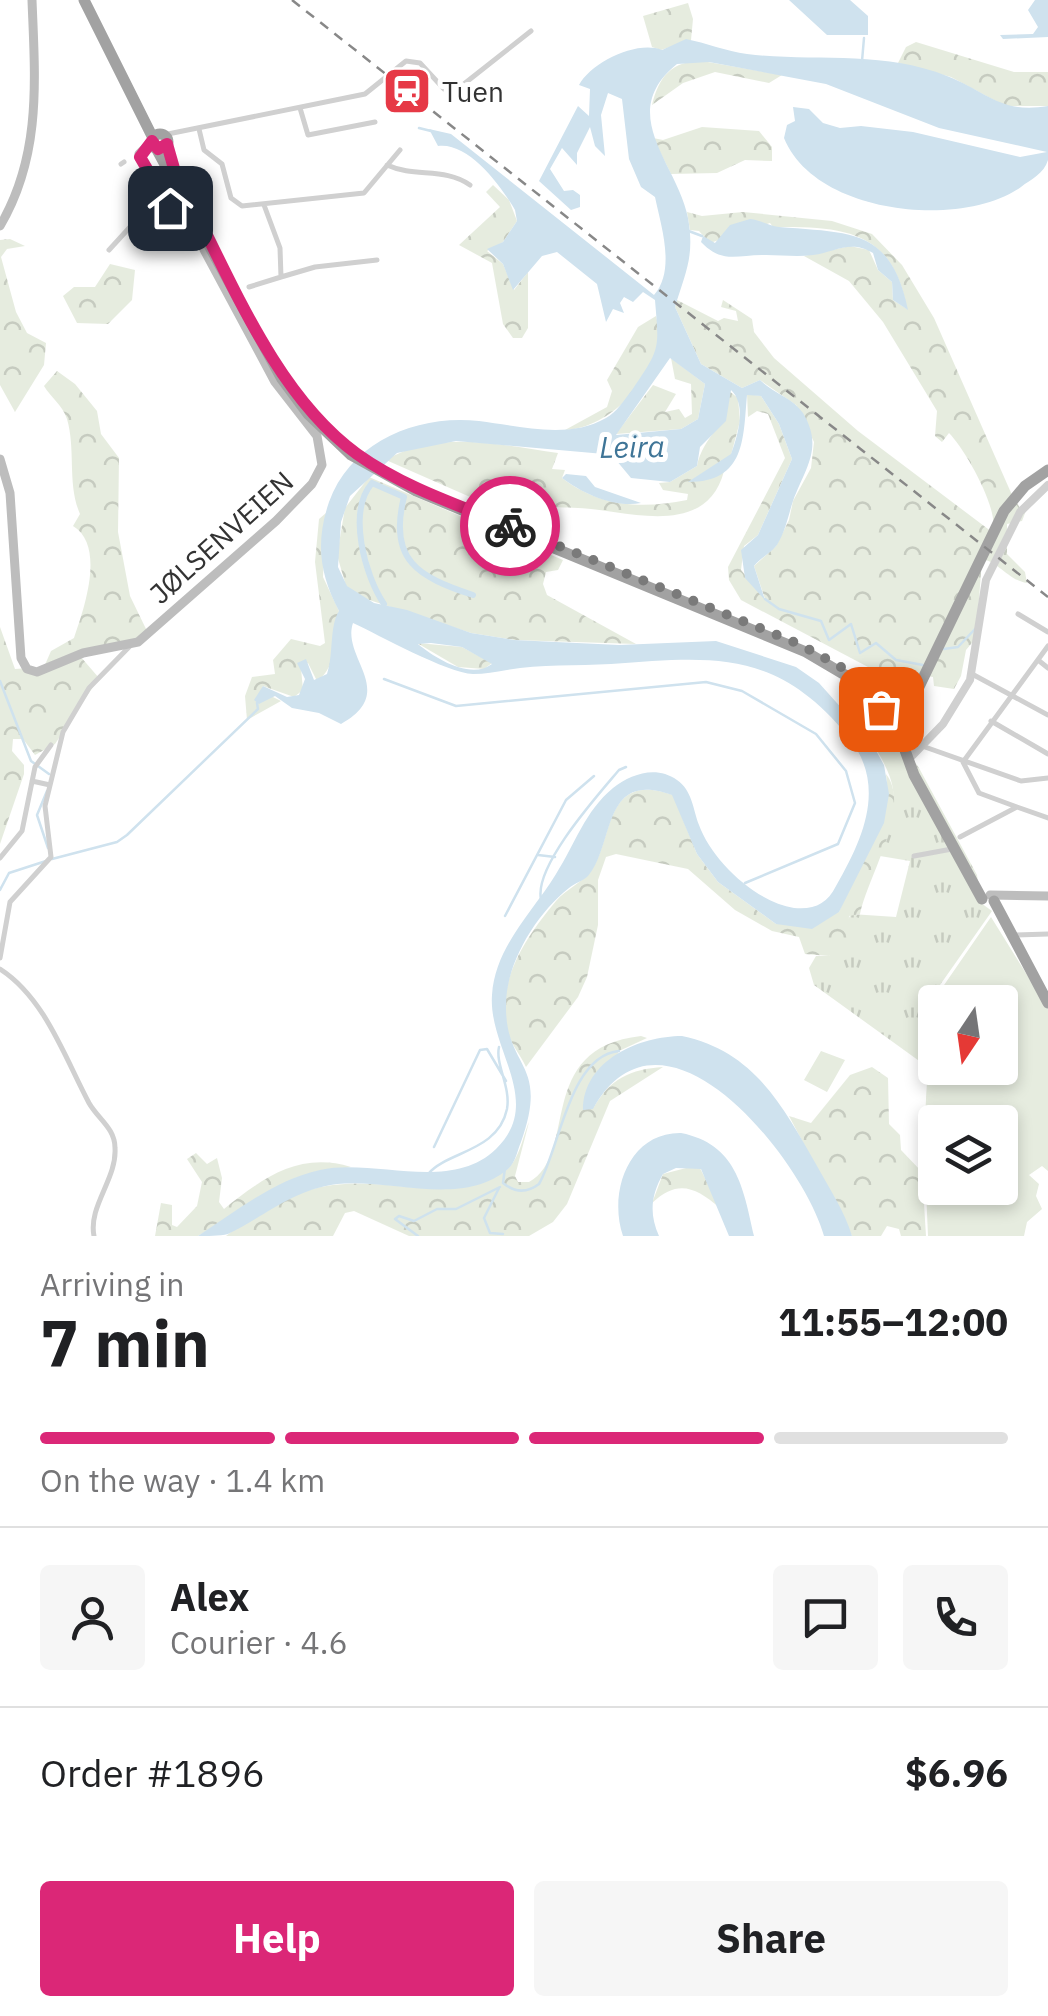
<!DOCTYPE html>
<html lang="en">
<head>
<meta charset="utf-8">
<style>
  :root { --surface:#fff; --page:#f6f6f6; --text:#202124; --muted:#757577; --line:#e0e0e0; --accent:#db2777 }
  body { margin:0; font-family:"IBM Plex Sans",sans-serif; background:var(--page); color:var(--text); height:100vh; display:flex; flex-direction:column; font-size:38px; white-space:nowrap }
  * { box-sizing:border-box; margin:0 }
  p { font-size:32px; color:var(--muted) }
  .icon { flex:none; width:55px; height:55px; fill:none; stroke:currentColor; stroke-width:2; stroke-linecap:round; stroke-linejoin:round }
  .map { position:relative; height:1236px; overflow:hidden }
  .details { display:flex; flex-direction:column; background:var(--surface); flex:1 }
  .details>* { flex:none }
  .needle { width:65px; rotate:193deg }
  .controls { position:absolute; left:918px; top:985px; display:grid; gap:20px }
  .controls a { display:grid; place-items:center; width:100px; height:100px; border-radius:10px; background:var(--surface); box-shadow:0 5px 15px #0003; font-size:50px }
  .pin { position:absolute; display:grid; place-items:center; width:85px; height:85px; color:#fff; margin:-42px; border-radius:20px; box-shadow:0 5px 15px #0006 }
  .courier { position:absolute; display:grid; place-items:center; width:100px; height:100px; margin:-50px; border:8px solid #db2777; border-radius:50%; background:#fff; color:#222; box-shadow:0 2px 12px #0007 }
  .headline em { font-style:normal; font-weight:800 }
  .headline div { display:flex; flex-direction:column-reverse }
  .headline { display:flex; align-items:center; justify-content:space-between; height:170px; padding:0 40px }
  h1 { font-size:65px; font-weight:800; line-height:75px }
  .bar { display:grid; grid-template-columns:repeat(4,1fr); gap:15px 10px; align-content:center; height:120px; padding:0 40px }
  .bar i { height:12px; border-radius:8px; background:var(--line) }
  .bar .current { background:var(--accent) }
  .bar p { grid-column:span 4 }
  .line { display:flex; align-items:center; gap:25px; padding:0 40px; border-top:2px solid var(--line) }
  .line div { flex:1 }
  .round { display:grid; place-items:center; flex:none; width:105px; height:105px; border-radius:10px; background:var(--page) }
  .action { display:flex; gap:20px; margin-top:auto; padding:20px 40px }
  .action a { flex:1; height:115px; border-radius:10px; background:var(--accent); color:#fff; font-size:40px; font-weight:800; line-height:115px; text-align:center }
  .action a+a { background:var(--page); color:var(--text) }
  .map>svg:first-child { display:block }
  .grass { fill:url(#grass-tufts) }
  .forest { fill:url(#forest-crowns) }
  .park { fill:#e6ecdf; fill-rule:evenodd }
  .water { fill:#cfe2ee; fill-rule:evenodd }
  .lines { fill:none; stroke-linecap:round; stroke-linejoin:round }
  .stream { stroke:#cfe2ee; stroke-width:2.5 }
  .river { stroke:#cfe2ee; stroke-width:6 }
  .minor { stroke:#d0d0d0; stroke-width:5 }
  .tertiary { stroke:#d0d0d0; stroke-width:8 }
  .secondary { stroke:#bdbdbd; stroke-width:9 }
  .trunk { stroke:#a2a2a2; stroke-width:11 }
  .rail { stroke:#888; stroke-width:2.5; stroke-dasharray:10 8; stroke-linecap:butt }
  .done { stroke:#7a7a7a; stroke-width:10; stroke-dasharray:0 18 }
  .route { stroke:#db2777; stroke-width:12 }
  .labels { text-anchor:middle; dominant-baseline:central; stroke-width:10; stroke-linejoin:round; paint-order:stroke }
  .poi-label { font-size:28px; fill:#333; stroke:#fff; text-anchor:start }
  .street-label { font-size:28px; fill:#333; stroke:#fff }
  .water-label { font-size:30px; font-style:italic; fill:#3f7597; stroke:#fff }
</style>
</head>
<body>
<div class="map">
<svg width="1048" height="1236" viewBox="0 0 1048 1236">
  <defs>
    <pattern id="grass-tufts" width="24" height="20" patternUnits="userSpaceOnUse" patternTransform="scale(2.5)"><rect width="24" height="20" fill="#e6ecdf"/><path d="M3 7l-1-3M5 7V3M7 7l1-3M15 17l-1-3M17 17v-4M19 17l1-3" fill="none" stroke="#c6cbc0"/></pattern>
    <pattern id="forest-crowns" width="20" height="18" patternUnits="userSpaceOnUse" patternTransform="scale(2.5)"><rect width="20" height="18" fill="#e6ecdf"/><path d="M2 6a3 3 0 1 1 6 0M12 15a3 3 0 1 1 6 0" fill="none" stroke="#c6cbc0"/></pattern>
  </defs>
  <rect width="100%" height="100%" fill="#fff"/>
  <!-- grass -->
  <path class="grass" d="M 880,725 L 890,727 L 919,768 L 977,875 L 981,903 L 992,911 L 940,985 L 922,1063 L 814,985 L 809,968 L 816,956 L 829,956 L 851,914 L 896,917 L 910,861 L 880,856 C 891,798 907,800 872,742 Z"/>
  <!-- forest -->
  <path class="forest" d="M 688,3 L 693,19 L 691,40 L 661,50 L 652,47 L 643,16 Z
    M 916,42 L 1014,72 L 1048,72 L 1048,106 L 1005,106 L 951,77 L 898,63 L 906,47 Z
    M 702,61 L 782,75 L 769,83 L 715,72 L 683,83 L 652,105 C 659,76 672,61 702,61 Z
    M 702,127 L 759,131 L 772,147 L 772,161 L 745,160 L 717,173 L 671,174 L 653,138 L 663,140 Z
    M 493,185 L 509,200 L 517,221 L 503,242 L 487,251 L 503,264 L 514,290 L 528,272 L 528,328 L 522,338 L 513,338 L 503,324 L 492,263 L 459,245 L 500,207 L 486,192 Z
    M 687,212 L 702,216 L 743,212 L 832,221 L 872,234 L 902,265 L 934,318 L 1012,495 L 1020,508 L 1027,508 L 1022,521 L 1007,524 L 1007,554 L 1025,572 L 1027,583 C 1009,581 996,559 982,560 L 976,638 L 966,650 L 961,676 L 954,689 L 934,686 L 933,677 L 868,667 L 741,600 L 729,580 L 728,567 L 785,458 L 768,414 L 757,411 L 748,417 L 747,394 L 761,396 L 779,424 L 792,459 L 758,535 L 744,546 L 741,570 L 765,599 L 754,566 L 776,546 L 789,520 L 793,501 L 811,468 L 814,442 L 796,405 L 760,380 L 742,388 L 701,364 L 675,307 L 677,300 L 718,321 L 724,318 L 738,321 L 736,311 L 721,307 L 723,300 L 752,319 L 754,332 L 774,358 L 858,431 L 992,532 C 1001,512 965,449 949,433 L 942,442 L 935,436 L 937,411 L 883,322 L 849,281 L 804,256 L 850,246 L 869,250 L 878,270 L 892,282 L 893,300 L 907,309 C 893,231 845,226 773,227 L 770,223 L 710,243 L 699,231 L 690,230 Z
    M 10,239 L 25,246 L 7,249 L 1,257 L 16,312 L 27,333 L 46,343 L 44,365 L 15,412 L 0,385 L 0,240 Z
    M 110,264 L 135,270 L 132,300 L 108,324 L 77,323 L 63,296 L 74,287 L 95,287 Z
    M 656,316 C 670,366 615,428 565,430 L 607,407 L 612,391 L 607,380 L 638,327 Z
    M 671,358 L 705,384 L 698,419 L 681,429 L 616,434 L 653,385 L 676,394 L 665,412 L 679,409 L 685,418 L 692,414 L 691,384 L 675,379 Z
    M 57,371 L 75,384 L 97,411 L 101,434 L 119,458 L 118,532 L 130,596 L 147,631 L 144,637 L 80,656 L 99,678 L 55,744 L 35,755 L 23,739 L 13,739 L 12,751 L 24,765 L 24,774 L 0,844 L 0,627 L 15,669 L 44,667 L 51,651 L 74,638 C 84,609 106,546 73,526 L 80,514 C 67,484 76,450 67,419 C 62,404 51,398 44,386 Z
    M 729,391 L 738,398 L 740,421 L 731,455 L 689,482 L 724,471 C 706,541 622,509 578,508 C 548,507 539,507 509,498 L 499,504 L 502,511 L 386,460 C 438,429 501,445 558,453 L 552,469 L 565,470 L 562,478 C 600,507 642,509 687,500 L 688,494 L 663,490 L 659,483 L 670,482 L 697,466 C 703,435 730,425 729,391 Z
    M 369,477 L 563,560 L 558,570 L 546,572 L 543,584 L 547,595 L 636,644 L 514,640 L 471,633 L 363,598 L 346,586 L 337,555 L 345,508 Z
    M 326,513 L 323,577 L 339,611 C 331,632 340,666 317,681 L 308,663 L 301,668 L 303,690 L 294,697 L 263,686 L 259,703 L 271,696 L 281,701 L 247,720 L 245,696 L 252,677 L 275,674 L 273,660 L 291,639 L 320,646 L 325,643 L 315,562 L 319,519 Z
    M 417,643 L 462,647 L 492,663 L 484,669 L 458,667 Z
    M 886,774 C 912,807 868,876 860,914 L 849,916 L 848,941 L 829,956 L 805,954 L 799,937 L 772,931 L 735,910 L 688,869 L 616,854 L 606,857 L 598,880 L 598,925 L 587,977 L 578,997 L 526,1067 C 521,1056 511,1044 508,1033 C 494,983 526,937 556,901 C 566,889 582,883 591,871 C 614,839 603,770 673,795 L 697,854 L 718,882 L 776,924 L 839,912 C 857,864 893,828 886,774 Z
    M 641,1036 L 647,1038 L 619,1051 L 593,1109 C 609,1079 631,1069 663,1067 L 610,1101 L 567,1204 L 553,1222 L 529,1236 L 409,1236 L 354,1211 L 345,1213 L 333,1236 L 226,1236 C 261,1208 300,1186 345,1184 C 398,1180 457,1204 506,1170 C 519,1161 523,1136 529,1122 L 515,1176 L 518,1182 L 529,1182 C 580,1154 533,1048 641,1036 Z
    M 872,1067 L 888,1078 L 889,1124 L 900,1135 L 901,1150 L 922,1172 L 926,1236 L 901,1236 L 899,1229 L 887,1226 L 881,1236 L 852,1236 L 789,1116 L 811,1123 L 850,1075 Z
    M 196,1153 L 207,1164 L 217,1158 L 222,1178 L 219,1202 L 224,1209 C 262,1179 298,1151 351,1167 L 295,1178 L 198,1236 L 155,1236 L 161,1203 L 172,1205 L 172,1225 L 177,1227 L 197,1206 L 202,1182 L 187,1159 Z
    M 690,1167 L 700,1168 L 720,1208 C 695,1187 678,1179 652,1203 L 663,1174 Z"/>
  <!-- park -->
  <path class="park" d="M 991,917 L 1048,1009 L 1048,1171 L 1042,1166 L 1029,1175 L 1039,1184 L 1036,1196 L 1042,1209 L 1027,1222 L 1024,1236 L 928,1236 C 925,1165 921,1093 935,1022 L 935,1068 L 1000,1068 L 1000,1002 L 939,1002 L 942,988 ZM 935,1122 L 1000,1122 L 1000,1188 L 935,1188 Z
    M 821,1051 L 845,1060 L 827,1092 L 804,1080 Z"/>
  <!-- water -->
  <path class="water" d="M 789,0 L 850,0 L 868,16 L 868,35 L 827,35 Z
    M 1035,0 L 1048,0 L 1048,37 L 1003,39 L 1000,35 L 1033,34 L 1038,27 L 1028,10 Z
    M 686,39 C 706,43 726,51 747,54 C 813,62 882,50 947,76 C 988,92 1000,114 1048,106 C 1048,123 1048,145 1048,160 C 1044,174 1031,179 1021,187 C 962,229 815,215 784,138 L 787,125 L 795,121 L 793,107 L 809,109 L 823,123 L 840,128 L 861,126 L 913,132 L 1020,157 L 1047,152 L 939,128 L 826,84 L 709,62 L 677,64 C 615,114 678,164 688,218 C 695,257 685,273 675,307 L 701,364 L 742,388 L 760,380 C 773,393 793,398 803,413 C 824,448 805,468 793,501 C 788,516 786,530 777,545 C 770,554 761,557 754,566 L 765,600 L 745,578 L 741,550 L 758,535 L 792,459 L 779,424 L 761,396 L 747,395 C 743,438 746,482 688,482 L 731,454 C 738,435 747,405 731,390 L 726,421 L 700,447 L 697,466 L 670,482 L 631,478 L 616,460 L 604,454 L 456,441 L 397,453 L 350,496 L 341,522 L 338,567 L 347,586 L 374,603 L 407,610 L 471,633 L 514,640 L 619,645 L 716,641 L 796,667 L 819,683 L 870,740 L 884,765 L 889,794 L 884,823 L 839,912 L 812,929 L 776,924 L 718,882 L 697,854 L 672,795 C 601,769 615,845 588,876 C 583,881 575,883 569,888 C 536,914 506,963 506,1005 C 505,1070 550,1061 521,1142 C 517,1151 516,1162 508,1169 C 462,1208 390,1178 337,1184 C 292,1190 267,1215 228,1234 C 220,1236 207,1236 198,1236 C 237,1211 274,1180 320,1170 C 374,1158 451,1193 496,1149 C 545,1101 488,1049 492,995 C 495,947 532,913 556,874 C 575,844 585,811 613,788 C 631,774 656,765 677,780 C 692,790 693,809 699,825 C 712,861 756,902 794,908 C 814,910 827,904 836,886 C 865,835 887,784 847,735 C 775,648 711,657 611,664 C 577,666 539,664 507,670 C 495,672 485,674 473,674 C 447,673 379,635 353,623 C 341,658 399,692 341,724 L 319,713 L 292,708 L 275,696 L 259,704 L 254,700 L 263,686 L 287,697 L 299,695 L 305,679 L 297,663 L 306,659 L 314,680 L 327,674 C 334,653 329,627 339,611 C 320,575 315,543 329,502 C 351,441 418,414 479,421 C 520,426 568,440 606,418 C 617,412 624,400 632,390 C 661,348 659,349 655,300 L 643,292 L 633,302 L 624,297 L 620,303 L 624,313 L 613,309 L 606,322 L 597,284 L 557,252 L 542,256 L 513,290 L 503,264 L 487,249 L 503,242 L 517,221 L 515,210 C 501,186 469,142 438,146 L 429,129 L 451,134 L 654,295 C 676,270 661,226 655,197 L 641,187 L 629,159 L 622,99 L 608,93 L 601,115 L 605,156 L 595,146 L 590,127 L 577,153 L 577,165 L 562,148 L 550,169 L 564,191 L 573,190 L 580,195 L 580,207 L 571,210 L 539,181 L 578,106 L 589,116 L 590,89 L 579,85 C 591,63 636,40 662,50 ZM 670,358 L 705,384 L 698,419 L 681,429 L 616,435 ZM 431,643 L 462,647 L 492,664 C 471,680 436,659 418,644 Z
    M 750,219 C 761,220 769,226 779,227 C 851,233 891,228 908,310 L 893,300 L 892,282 L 878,270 L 873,253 C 851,239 835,252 813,255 C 797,257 782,255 766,255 C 738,254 723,265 701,242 L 703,236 L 715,243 L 730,225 Z
    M 566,474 L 586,476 L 595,487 L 641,503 C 615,508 583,494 562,478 Z
    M 682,1036 C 754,1051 783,1106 817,1166 C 829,1188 845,1212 852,1236 L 824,1236 C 803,1160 663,983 593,1109 L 583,1110 C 583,1060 640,1036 682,1036 Z
    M 681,1133 C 736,1144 743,1186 754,1236 L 729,1236 L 701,1169 L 676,1168 L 663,1174 C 651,1195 649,1214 659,1236 L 623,1236 C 608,1192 629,1132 681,1133 Z"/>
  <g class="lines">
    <!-- stream -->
    <path class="stream" d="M 862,61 L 864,38
      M 419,128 L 431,131
      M 686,230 L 702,236
      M 765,599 L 779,609 L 821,621 L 829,640 L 851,624 L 860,653 L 876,643 L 896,660 L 923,665
      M 944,649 L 958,647 L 976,628
      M 384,679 L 456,706 L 706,682 L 742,691 L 816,734 L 846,771 L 855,803 L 838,844 L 745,883
      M 0,681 L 31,761 L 49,774
      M 47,791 L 37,815 L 48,848
      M 538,855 L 555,857
      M 52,859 L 117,842 L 127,835 L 258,709 L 257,703
      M 0,890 L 9,873 L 46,861
      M 541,899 C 534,866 598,795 619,770 L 626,767
      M 505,916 L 566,800 L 594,776
      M 434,1147 L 480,1050 L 487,1049 L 506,1081
      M 505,1168 L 503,1183 C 515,1193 527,1193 539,1184 C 560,1148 569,1056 619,1051
      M 428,1174 C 447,1151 498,1152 507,1109 C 511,1087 495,1064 499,1047
      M 499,1188 L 484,1218 L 490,1233 L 503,1234
      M 418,1236 L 395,1219 L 399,1216 L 414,1221 L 437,1209 L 456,1209 L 500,1187"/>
    <!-- river -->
    <path class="river" d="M 372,483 L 404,497 C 388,560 418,577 473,595
      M 372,483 C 347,512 365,576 384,604"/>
    <!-- minor -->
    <path class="minor" d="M 300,108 L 308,135 L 375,122
      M 199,129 L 204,150 L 222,164 L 231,198 L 242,206 L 364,193 L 400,150
      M 163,135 L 365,94 L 406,61 L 420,63 L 444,89 L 455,91 L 531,31
      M 121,164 L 124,162
      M 387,165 C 415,178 444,167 470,185
      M 109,250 L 130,227 L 175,213
      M 281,277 L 315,267 L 377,260
      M 249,287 L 281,277 L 280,248 L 264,205
      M 1018,614 L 1048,632
      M 1038,660 L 1048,668
      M 972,674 L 1048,715
      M 991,721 L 1048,754
      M 925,747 L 1021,781 L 1048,778
      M 32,781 L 50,785
      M 1017,807 L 979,793 L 963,762 L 1048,646
      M 960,837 L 1017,807 L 1048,818
      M 914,856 L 952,849
      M 0,858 L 22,831 L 35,767 L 51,745
      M 1016,935 L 1048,934
      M 0,958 L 10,902 L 51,857 L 45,806 L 63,732 L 89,688 L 132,644
      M 0,969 C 45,998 65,1058 89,1103 C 98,1119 115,1128 115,1148 C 117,1179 88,1206 94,1236"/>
    <!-- tertiary -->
    <path class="tertiary" d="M 911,757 L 943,724 L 970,680 L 986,580 L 1020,512 L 1048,485"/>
    <!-- secondary -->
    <path class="secondary" d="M 0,226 C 42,155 35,79 32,0
      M 0,459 L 10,493 L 21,658 L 27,669 L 37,672 L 83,653 L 138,642 L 276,521 L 312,484 L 322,465 L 317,436 L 275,382 L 194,231 L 161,199 L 139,154 L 152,141
      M 990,895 L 1048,896"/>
    <!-- trunk -->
    <path class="trunk" d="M 84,0 L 153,138
      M152 142a8 8 0 1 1 16 0a8 8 0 1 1-16 0Z
      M 156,148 L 282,379 L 308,414 L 351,455 L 416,491 L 806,652 L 845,675 L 890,716
      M 899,709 L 914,697 L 1004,511 L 1025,486 L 1048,470
      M 894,720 L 914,775 L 982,899
      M 994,901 L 1048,1003"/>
    <!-- rail -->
    <path class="rail" d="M 292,0 L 1048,597"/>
  </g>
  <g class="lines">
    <!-- done -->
    <path class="done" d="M 510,526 L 799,644 L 841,667 L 880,703 L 893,710 L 890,716 L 881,709"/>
    <!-- route -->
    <path class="route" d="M 170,208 L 140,157 L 152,141 L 158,149 L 167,144 L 175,172 C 225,264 270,391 357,454 C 403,487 458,505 510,526"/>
  </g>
  <!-- icons -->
  <defs>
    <g id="station-square" transform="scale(2.5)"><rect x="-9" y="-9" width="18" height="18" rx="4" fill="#e63946" stroke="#fff"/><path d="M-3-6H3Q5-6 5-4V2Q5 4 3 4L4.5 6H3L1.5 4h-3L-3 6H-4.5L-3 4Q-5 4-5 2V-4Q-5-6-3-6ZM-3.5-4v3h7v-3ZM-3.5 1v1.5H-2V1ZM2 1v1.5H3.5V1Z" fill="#fff"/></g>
  </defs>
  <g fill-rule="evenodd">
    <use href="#station-square" x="407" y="91"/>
  </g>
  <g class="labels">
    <!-- poi labels -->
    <g class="poi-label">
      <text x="442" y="91">Tuen</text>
    </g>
    <!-- street labels -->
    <g class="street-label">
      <text transform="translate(221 537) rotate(-42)">JØLSENVEIEN</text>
    </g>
    <!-- water labels -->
    <g class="water-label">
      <text transform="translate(632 446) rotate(-1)">Leira</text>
    </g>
  </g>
</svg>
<div class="controls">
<a><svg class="needle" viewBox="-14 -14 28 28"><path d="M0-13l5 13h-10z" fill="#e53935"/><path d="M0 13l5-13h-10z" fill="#757577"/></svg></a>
<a><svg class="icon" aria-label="layers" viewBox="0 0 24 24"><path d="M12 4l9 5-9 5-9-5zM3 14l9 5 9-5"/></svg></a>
</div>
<div class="pin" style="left:881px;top:709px;background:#ea580c"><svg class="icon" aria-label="bag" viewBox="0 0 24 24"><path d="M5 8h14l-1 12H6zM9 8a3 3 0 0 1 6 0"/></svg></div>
<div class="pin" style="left:170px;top:208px;background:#1f2937"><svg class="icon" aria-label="home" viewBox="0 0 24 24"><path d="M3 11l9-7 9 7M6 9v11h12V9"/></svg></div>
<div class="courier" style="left:510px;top:526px"><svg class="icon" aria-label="bike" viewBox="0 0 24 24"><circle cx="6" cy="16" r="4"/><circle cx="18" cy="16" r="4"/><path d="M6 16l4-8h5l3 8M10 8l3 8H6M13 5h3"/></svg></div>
</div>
<section class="details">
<div class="headline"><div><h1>7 min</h1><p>Arriving in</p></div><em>11:55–12:00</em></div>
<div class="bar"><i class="current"></i><i class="current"></i><i class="current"></i><i></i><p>On the way · 1.4 km</p></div>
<div class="line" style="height:180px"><a class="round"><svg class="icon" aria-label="person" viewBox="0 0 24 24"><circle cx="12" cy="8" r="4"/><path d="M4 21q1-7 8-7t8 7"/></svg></a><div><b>Alex</b><p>Courier · 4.6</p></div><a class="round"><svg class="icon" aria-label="chat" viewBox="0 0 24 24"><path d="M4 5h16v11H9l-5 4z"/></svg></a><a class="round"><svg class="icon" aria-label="phone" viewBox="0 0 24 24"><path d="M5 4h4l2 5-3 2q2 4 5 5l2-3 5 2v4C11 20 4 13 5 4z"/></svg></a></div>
<div class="line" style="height:130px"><div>Order #1896</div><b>$6.96</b></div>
<div class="action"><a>Help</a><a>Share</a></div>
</section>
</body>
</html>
